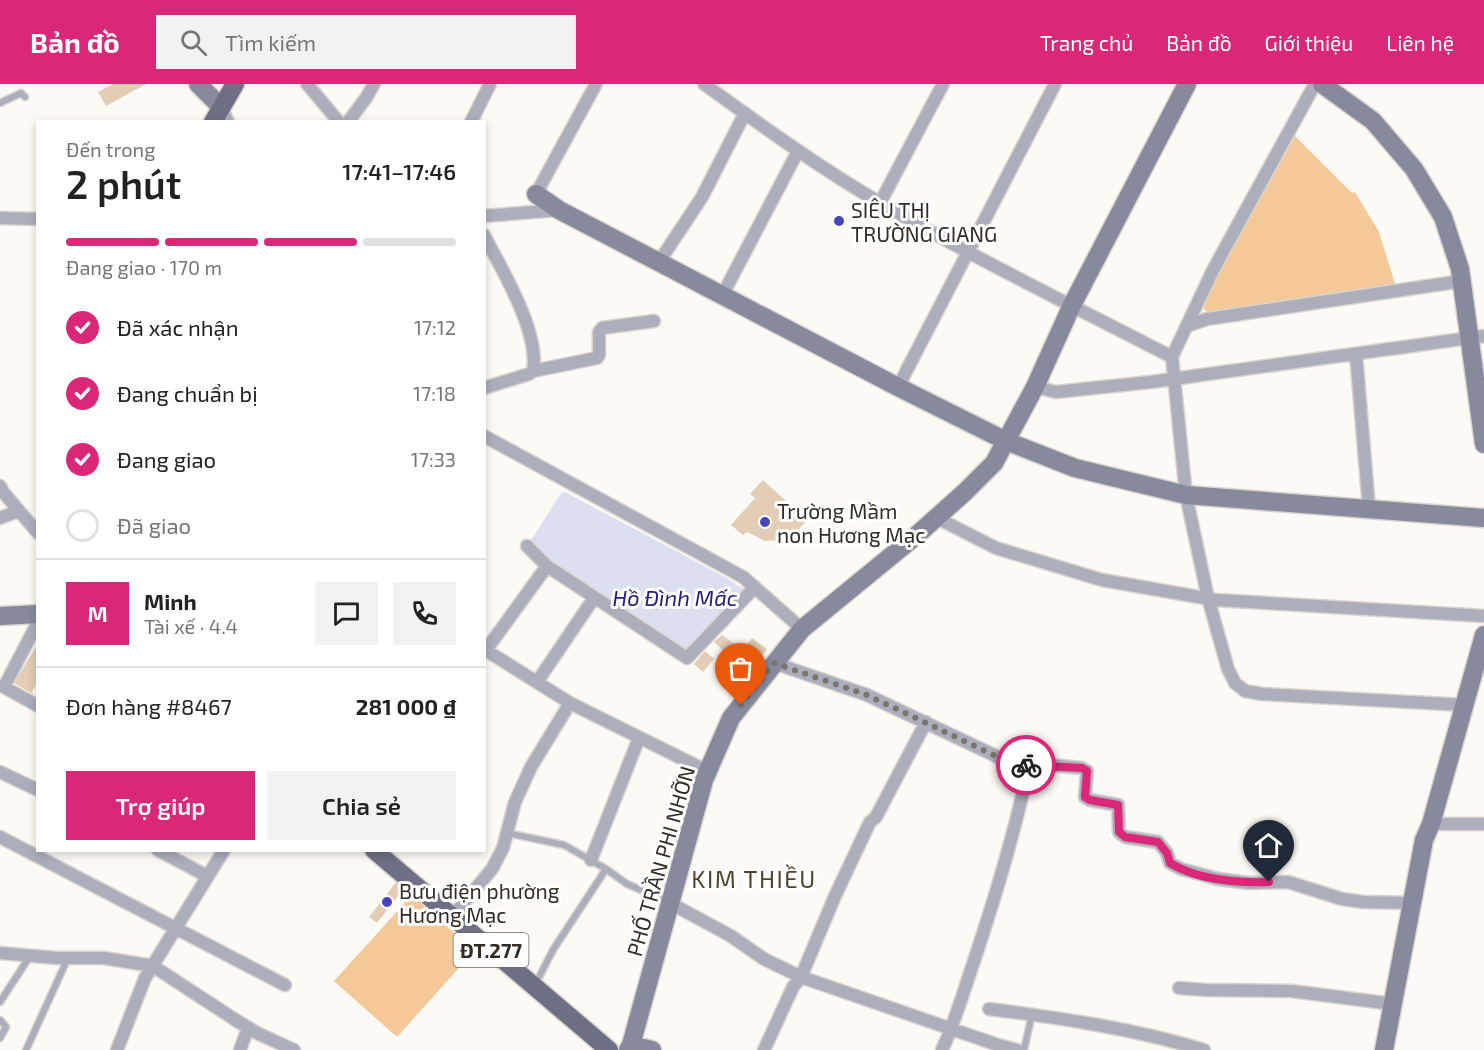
<!DOCTYPE html>
<html lang="vi">
<head>
<meta charset="utf-8">
<style>
  :root { --surface:#fff; --page:#f2f2f2; --text:#222; --muted:#767676; --line:#e0e0e0; --accent:#db2777 }
  body { margin:0; font-family:"Exo 2",sans-serif; background:var(--page); color:var(--text); height:100vh; display:flex; flex-direction:column; font-size:22px; white-space:nowrap }
  * { box-sizing:border-box; margin:0 }
  p { font-size:20px; color:var(--muted) }
  .icon { flex:none; width:33px; height:33px; fill:none; stroke:currentColor; stroke-width:2; stroke-linecap:round; stroke-linejoin:round }
  .map { position:relative; flex:1; overflow:hidden }
  .panel { position:absolute; left:36px; top:36px; width:450px; height:732px; display:flex; flex-direction:column; background:var(--surface); border-radius:0px; box-shadow:0 3px 9px #0003 }
  .panel>* { flex:none }
  .pin { position:absolute; display:grid; place-items:center; width:51px; height:51px; color:#fff; margin:-62px -26px; border-radius:50% 50% 50% 0; rotate:-45deg; box-shadow:0 0 6px #0007 }
  .pin .icon { rotate:45deg }
  .courier { position:absolute; display:grid; place-items:center; width:60px; height:60px; margin:-30px; border:4px solid #db2777; border-radius:50%; background:#fff; color:#222; box-shadow:0 2px 8px #0007 }
  .headline em { font-style:normal; font-weight:600 }
  .headline div { display:flex; flex-direction:column-reverse }
  .headline { display:flex; align-items:center; justify-content:space-between; height:102px; padding:0 30px }
  h1 { font-size:39px; font-weight:600; line-height:45px }
  .bar { display:grid; grid-template-columns:repeat(4,1fr); gap:9px 6px; align-content:center; height:72px; padding:0 30px }
  .bar i { height:8px; border-radius:4px; background:var(--line) }
  .bar .on { background:var(--accent) }
  .bar p { grid-column:span 4 }
  .line { display:flex; align-items:center; gap:15px; padding:0 30px; border-top:2px solid var(--line) }
  .line div { flex:1 }
  .round { display:grid; place-items:center; flex:none; width:63px; height:63px; border-radius:0px; background:var(--page) }
  ol { padding:0 30px; list-style:none }
  li { display:flex; align-items:center; gap:18px; height:66px }
  li p { margin-inline-start:auto }
  li .icon { padding:6px; border-radius:50%; background:var(--accent); color:#fff; stroke-width:4 }
  li:last-child { color:var(--muted) }
  li i { width:33px; height:33px; border:3px solid var(--line); border-radius:50% }
  .action { display:flex; gap:12px; margin-top:auto; padding:12px 30px }
  .action a { flex:1; height:69px; border-radius:0px; background:var(--accent); color:#fff; font-size:24px; font-weight:600; line-height:69px; text-align:center }
  .action a+a { background:var(--page); color:var(--text) }
  header { display:flex; align-items:center; gap:36px; box-sizing:border-box; height:84px; padding:0 30px; background:var(--accent); color:#fff }
  header strong { font-size:28px }
  nav { display:flex; gap:33px; margin-inline-start:auto; font-size:21px }
  .search { width:420px; height:54px; background:var(--page); display:flex; align-items:center; gap:15px; box-sizing:border-box; padding:0 21px; border-radius:0px; color:var(--muted); font-size:22px }
  .map>svg:first-child { display:block }
  .green { fill:#f4c899 }
  .water { fill:#dcdff0 }
  .building { fill:#e3cdb6 }
  .lines { fill:none; stroke-linecap:round; stroke-linejoin:round }
  .lane-casing { stroke:#d9d4ce; stroke-width:9 }
  .street-casing { stroke:#d9d4ce; stroke-width:15 }
  .secondary-casing { stroke:#d9d4ce; stroke-width:21 }
  .primary-casing { stroke:#d9d4ce; stroke-width:21 }
  .lane { stroke:#acaebb; stroke-width:6 }
  .street { stroke:#acaebb; stroke-width:12 }
  .secondary { stroke:#878a9c; stroke-width:18 }
  .primary { stroke:#6d7085; stroke-width:18 }
  .done { stroke:#7a746c; stroke-width:6; stroke-dasharray:0 10.8 }
  .route { stroke:#db2777; stroke-width:8 }
  .poi-dot { fill:#4844ba; stroke:#fff; stroke-width:2 }
  .labels { text-anchor:middle; dominant-baseline:central; stroke-width:6; stroke-linejoin:round; paint-order:stroke }
  .shield { fill:#fff; stroke:#716b65; stroke-width:1.5 }
  .shield-label { font-size:20px; font-weight:bold; fill:#342c23 }
  .poi-label { font-size:21px; fill:#342c23; stroke:#fff; text-anchor:start }
  .street-label { font-size:21px; fill:#342c23; stroke:#fff }
  .water-label { font-size:22px; font-style:italic; fill:#271d79; stroke:#fff }
  .quarter-label { font-size:24px; letter-spacing:1.5px; fill:#54422e; stroke:#fff }
</style>
</head>
<body>
<header>
<strong>Bản đồ</strong>
<div class="search"><svg class="icon" aria-label="search" viewBox="0 0 24 24"><circle cx="10" cy="10" r="6"/><path d="M15 15l6 6"/></svg>Tìm kiếm</div>
<nav><a>Trang chủ</a><a>Bản đồ</a><a>Giới thiệu</a><a>Liên hệ</a></nav>
</header>
<div class="map">
<svg width="1484" height="966" viewBox="0 0 1484 966">
  <rect width="100%" height="100%" fill="#fdf9f4"/>
  <!-- green -->
  <path class="green" d="M 1295,52 L 1352,109 L 1355,108 L 1379,148 L 1395,200 L 1219,231 L 1208,229 L 1204,225 L 1204,218 L 1218,190 Z
    M 412,811 L 474,867 L 397,953 L 334,897 Z"/>
  <!-- water -->
  <path class="water" d="M 565,408 L 725,493 L 743,505 L 742,509 L 687,568 L 554,481 L 549,474 L 530,461 L 530,458 L 561,409 Z"/>
  <!-- building -->
  <path class="building" d="M 113,0 L 146,0 L 106,22 L 98,8 Z
    M 763,396 L 807,436 L 797,447 L 793,445 L 789,451 L 781,456 L 765,457 L 747,448 L 743,451 L 731,441 L 755,414 L 750,410 Z
    M 722,551 L 743,566 L 752,554 L 767,565 L 757,579 L 764,585 L 749,605 L 739,597 L 734,604 L 720,594 L 726,585 L 717,578 L 725,568 L 714,558 Z
    M 38,559 L 38,598 L 31,609 L 14,599 Z
    M 705,567 L 714,575 L 703,588 L 694,580 Z
    M 397,797 L 405,803 L 377,839 L 369,833 Z"/>
  <g class="lines">
    <!-- lane casing -->
    <g class="lane-casing">
      <path id="lane" d="M 0,19 L 21,9 L 25,13
        M 507,749 L 564,761 L 606,785
        M 535,901 L 553,866 L 606,785 L 627,800 L 667,817
        M 0,918 L 30,872
        M 0,936 L 6,943 L 0,954
        M 26,966 L 68,874
        M 1024,966 L 1032,930"/>
    </g>
    <!-- street casing -->
    <g class="street-casing">
      <path id="street" d="M 307,0 L 339,38
        M 704,0 C 762,42 820,84 882,120 C 976,175 1075,223 1172,273
        M 1315,0 L 1213,186 L 1172,273 L 1186,411 L 1208,514 L 1228,585 L 1235,599 L 1245,607 L 1262,610 L 1465,621
        M 221,23 L 228,38
        M 348,38 L 366,14 L 374,0
        M 471,38 L 490,0
        M 536,110 L 596,0
        M 880,119 L 943,0
        M 484,132 L 559,126
        M 0,134 L 38,135
        M 484,151 C 502,186 540,248 533,287 L 529,290 L 484,304
        M 659,178 L 702,113 L 745,29
        M 723,210 L 798,67
        M 1187,242 L 1207,235 L 1462,197
        M 1356,270 L 1369,424
        M 533,287 L 597,274 L 599,271 L 599,248 L 602,244 L 654,237
        M 898,303 L 1055,0
        M 1035,303 L 1056,308 L 1151,298 L 1484,252
        M 484,352 L 743,493 L 802,545
        M 0,402 L 3,408 L 38,449
        M 0,434 L 18,427
        M 937,434 L 996,464 L 1102,496 L 1216,516 L 1484,532
        M 527,462 L 547,482 L 687,574 L 755,503
        M 38,538 L 4,603 L 38,622
        M 484,565 L 570,619 L 707,687
        M 486,566 L 547,482
        M 774,579 L 867,611 L 1017,682 L 1051,681 L 1081,684 L 1087,687 L 1085,713 L 1090,716 L 1118,721 L 1119,748 L 1125,753 L 1158,758 L 1167,769 L 1170,779 L 1181,785 L 1218,795 L 1249,799 L 1288,798 L 1342,815 L 1363,818 L 1411,819
        M 537,598 L 594,514
        M 0,688 L 38,706
        M 1431,740 L 1484,740
        M 0,753 L 285,901
        M 158,766 L 207,792
        M 591,776 L 639,654
        M 670,819 L 731,852 L 764,875 L 801,893 L 998,961 L 1017,966
        M 452,833 L 492,785 L 503,764 L 515,718 L 531,683 L 570,619
        M 0,869 L 56,874 L 104,874 L 153,882 L 234,935 L 257,949 L 294,966
        M 1179,904 L 1206,906 L 1291,907 L 1393,920
        M 989,925 C 1062,934 1134,945 1204,966
        M 117,966 L 145,894 L 224,766
        M 240,966 L 248,944
        M 764,966 L 793,903 L 801,893 L 835,812 L 870,738 L 876,733 L 926,638
        M 942,966 C 955,938 963,909 973,880 C 995,814 1015,749 1029,681"/>
    </g>
    <!-- secondary casing -->
    <g class="secondary-casing">
      <path id="secondary" d="M 198,0 L 221,23
        M 1322,0 L 1373,37 L 1414,85 L 1443,133 L 1460,185 L 1484,360
        M 536,110 L 559,126 L 898,303 L 1006,357 L 1075,384 L 1186,411 L 1484,434
        M 0,532 L 38,530
        M 631,961 L 652,966
        M 628,966 L 631,961 L 704,696 L 731,634 L 802,545 L 918,450 L 965,408 L 994,379 L 1035,303 L 1072,221 L 1187,0
        M 1384,966 L 1424,756 L 1431,740 L 1484,551"/>
    </g>
    <!-- primary casing -->
    <g class="primary-casing">
      <path id="primary" d="M 213,38 L 235,0
        M 374,766 L 609,966"/>
    </g>
    <!-- lane -->
    <use href="#lane" class="lane"/>
    <!-- street -->
    <use href="#street" class="street"/>
    <!-- secondary -->
    <use href="#secondary" class="secondary"/>
    <!-- primary -->
    <use href="#primary" class="primary"/>
  </g>
  <g class="lines">
    <!-- done -->
    <path class="done" d="M 741,621 L 774,579 L 867,611 L 1017,682 L 1026,681"/>
    <!-- route -->
    <path class="route" d="M 1026,681 L 1082,684 L 1087,687 L 1085,713 L 1090,716 L 1118,721 L 1119,748 L 1125,753 L 1158,758 L 1167,769 L 1170,779 C 1198,796 1237,799 1269,798"/>
  </g>
  <!-- markers -->
  <g class="poi-dot">
    <circle cx="839" cy="137" r="6"/>
    <circle cx="765" cy="438" r="6"/>
    <circle cx="387" cy="818" r="6"/>
  </g>
  <g class="labels">
    <!-- shield labels -->
    <rect class="shield" x="453.5" y="849" width="75" height="34" rx="4.5"/>
    <g class="shield-label">
      <text x="491" y="866">ĐT.277</text>
    </g>
    <!-- poi labels -->
    <g class="poi-label">
      <text x="851" y="125">SIÊU THỊ<tspan x="851" dy="24">TRƯỜNG GIANG</tspan></text>
      <text x="777" y="426">Trường Mầm<tspan x="777" dy="24">non Hương Mạc</tspan></text>
      <text x="399" y="806">Bưu điện phường<tspan x="399" dy="24">Hương Mạc</tspan></text>
    </g>
    <!-- street labels -->
    <g class="street-label">
      <text transform="translate(660 777) rotate(-74)">PHỐ TRẦN PHI NHỠN</text>
    </g>
    <!-- water labels -->
    <g class="water-label">
      <text x="675" y="513">Hồ Đình Mấc</text>
    </g>
    <!-- quarter labels -->
    <g class="quarter-label">
      <text x="754" y="794">KIM THIỀU</text>
    </g>
  </g>
</svg>
<div class="pin" style="left:741px;top:621px;background:#ea580c"><svg class="icon" aria-label="bag" viewBox="0 0 24 24"><path d="M5 8h14l-1 12H6zM9 8a3 3 0 0 1 6 0"/></svg></div>
<div class="pin" style="left:1269px;top:798px;background:#1f2937"><svg class="icon" aria-label="home" viewBox="0 0 24 24"><path d="M3 11l9-7 9 7M6 9v11h12V9"/></svg></div>
<div class="courier" style="left:1026px;top:681px"><svg class="icon" aria-label="bike" viewBox="0 0 24 24"><circle cx="6" cy="16" r="4"/><circle cx="18" cy="16" r="4"/><path d="M6 16l4-8h5l3 8M10 8l3 8H6M13 5h3"/></svg></div>
<section class="panel">
<div class="headline"><div><h1>2 phút</h1><p>Đến trong</p></div><em>17:41–17:46</em></div>
<div class="bar"><i class="on"></i><i class="on"></i><i class="on"></i><i></i><p>Đang giao · 170 m</p></div>
<ol>
<li><svg class="icon" aria-label="check" viewBox="0 0 24 24"><path d="M5 12l5 5 9-10"/></svg>Đã xác nhận<p>17:12</p></li>
<li><svg class="icon" aria-label="check" viewBox="0 0 24 24"><path d="M5 12l5 5 9-10"/></svg>Đang chuẩn bị<p>17:18</p></li>
<li><svg class="icon" aria-label="check" viewBox="0 0 24 24"><path d="M5 12l5 5 9-10"/></svg>Đang giao<p>17:33</p></li>
<li><i></i>Đã giao</li>
</ol>
<div class="line" style="height:108px"><b class="round" style="background:var(--accent);color:#fff">M</b><div><b>Minh</b><p>Tài xế · 4.4</p></div><a class="round"><svg class="icon" aria-label="chat" viewBox="0 0 24 24"><path d="M4 5h16v11H9l-5 4z"/></svg></a><a class="round"><svg class="icon" aria-label="phone" viewBox="0 0 24 24"><path d="M5 4h4l2 5-3 2q2 4 5 5l2-3 5 2v4C11 20 4 13 5 4z"/></svg></a></div>
<div class="line" style="height:78px"><div>Đơn hàng #8467</div><b>281 000 ₫</b></div>
<div class="action"><a>Trợ giúp</a><a>Chia sẻ</a></div>
</section>
</div>
</body>
</html>
